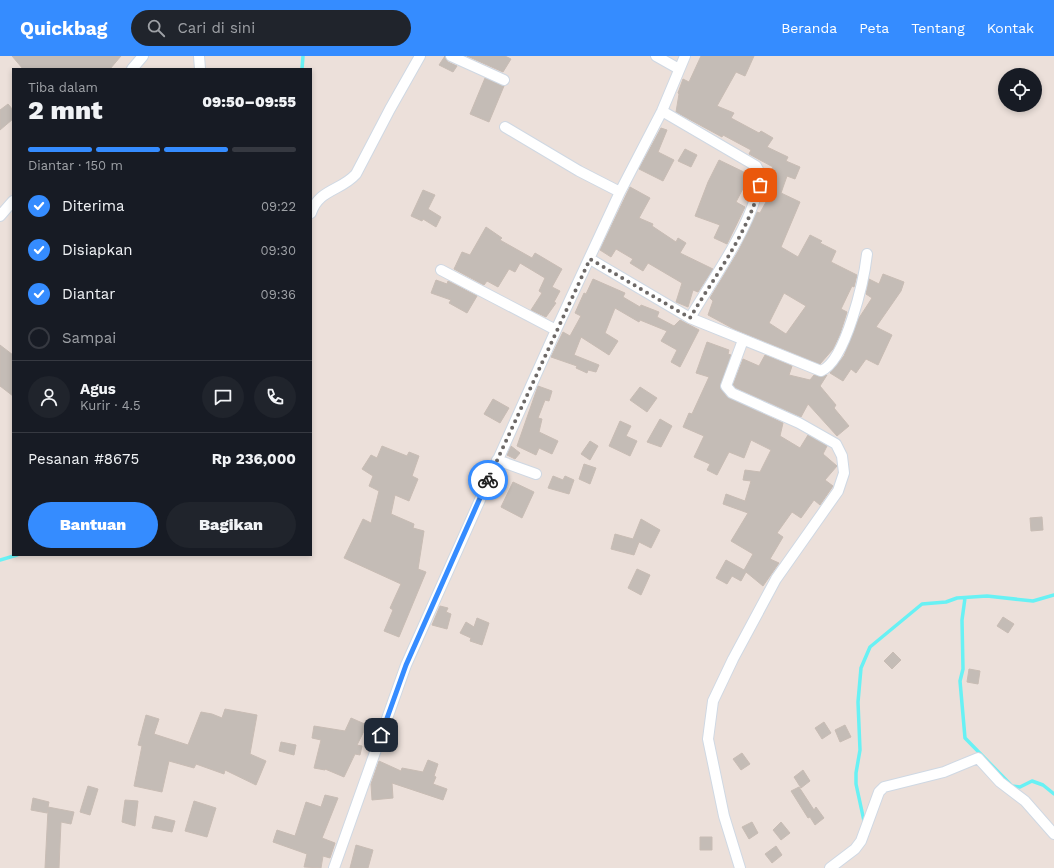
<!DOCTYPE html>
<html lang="id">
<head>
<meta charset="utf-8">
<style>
  :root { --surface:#171b24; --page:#20242c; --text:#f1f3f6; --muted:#9ea1a6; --line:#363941; --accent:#358cff }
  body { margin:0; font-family:"Work Sans",sans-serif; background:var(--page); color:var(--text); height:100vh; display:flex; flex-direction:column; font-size:15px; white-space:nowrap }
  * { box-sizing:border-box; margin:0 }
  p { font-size:13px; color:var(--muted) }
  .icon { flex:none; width:22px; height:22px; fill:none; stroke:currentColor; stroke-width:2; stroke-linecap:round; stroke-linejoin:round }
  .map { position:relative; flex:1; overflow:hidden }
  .side { position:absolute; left:12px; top:12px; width:300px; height:488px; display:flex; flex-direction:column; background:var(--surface); border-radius:0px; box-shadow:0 2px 6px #0003 }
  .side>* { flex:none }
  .buttons { position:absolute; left:998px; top:12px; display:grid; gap:8px }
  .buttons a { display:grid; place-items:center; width:44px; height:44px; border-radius:50%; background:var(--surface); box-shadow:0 2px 6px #0003; font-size:20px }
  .pin { position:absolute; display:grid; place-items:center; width:34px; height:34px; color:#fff; margin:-17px; border-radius:8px; box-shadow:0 2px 6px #0006 }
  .courier { position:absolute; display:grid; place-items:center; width:40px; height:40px; margin:-20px; border:3px solid #358cff; border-radius:50%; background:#fff; color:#222; box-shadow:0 1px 5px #0007 }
  .headline em { font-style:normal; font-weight:800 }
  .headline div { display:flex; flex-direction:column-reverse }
  .headline { display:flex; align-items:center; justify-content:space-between; height:68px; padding:0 16px }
  h1 { font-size:26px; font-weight:800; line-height:30px }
  .bar { display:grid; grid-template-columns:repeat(4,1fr); gap:6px 4px; align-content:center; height:48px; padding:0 16px }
  .bar i { height:5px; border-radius:3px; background:var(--line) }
  .bar .current { background:var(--accent) }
  .bar p { grid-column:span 4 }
  .line { display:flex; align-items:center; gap:10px; padding:0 16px; border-top:1px solid var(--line) }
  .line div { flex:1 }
  .round { display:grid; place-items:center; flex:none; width:42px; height:42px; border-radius:21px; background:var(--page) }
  ol { padding:0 16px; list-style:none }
  li { display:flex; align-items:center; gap:12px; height:44px }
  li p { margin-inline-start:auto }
  li .icon { padding:4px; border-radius:50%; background:var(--accent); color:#fff; stroke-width:4 }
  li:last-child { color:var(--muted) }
  li i { width:22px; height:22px; border:2px solid var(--line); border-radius:50% }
  .cta { display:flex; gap:8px; margin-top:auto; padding:8px 16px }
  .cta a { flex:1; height:46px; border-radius:24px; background:var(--accent); color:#fff; font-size:16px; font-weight:800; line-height:46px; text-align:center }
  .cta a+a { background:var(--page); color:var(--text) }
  header { display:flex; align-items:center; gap:24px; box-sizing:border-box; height:56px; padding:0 20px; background:var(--accent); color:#fff }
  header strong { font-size:19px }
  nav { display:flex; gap:22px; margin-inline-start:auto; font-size:14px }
  .search { width:280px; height:36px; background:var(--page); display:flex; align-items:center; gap:10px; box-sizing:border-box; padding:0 14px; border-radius:22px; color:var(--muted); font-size:15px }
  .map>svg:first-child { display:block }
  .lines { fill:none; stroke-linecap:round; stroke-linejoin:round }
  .stream { stroke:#68f1f4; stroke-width:3.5 }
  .building { fill:#c4bcb6; stroke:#c8bcb4; fill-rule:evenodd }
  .minor-casing { stroke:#cfd8e3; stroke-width:12 }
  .minor { stroke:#fff; stroke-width:10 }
  .done { stroke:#6d6967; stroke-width:4; stroke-dasharray:0 7.2 }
  .route { stroke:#358cff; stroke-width:5 }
</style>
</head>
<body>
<header>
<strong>Quickbag</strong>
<div class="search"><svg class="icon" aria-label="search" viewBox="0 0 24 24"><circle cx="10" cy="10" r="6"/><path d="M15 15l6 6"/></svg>Cari di sini</div>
<nav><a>Beranda</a><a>Peta</a><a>Tentang</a><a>Kontak</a></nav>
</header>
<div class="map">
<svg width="1054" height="812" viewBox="0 0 1054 812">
  <rect width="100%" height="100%" fill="#ece0da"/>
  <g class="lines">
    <!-- stream -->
    <path class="stream" d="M 302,13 L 303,0
      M 0,504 L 17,499
      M 965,542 L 962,564 L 963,613 L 960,625 L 965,682 L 1012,730 L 1020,731 L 1032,725 L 1043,729 L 1054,738
      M 864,765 L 856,728 L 856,717 L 860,694 L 858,646 L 861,612 L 870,591 L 922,548 L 946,546 L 957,542 L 987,540 L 1033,545 L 1054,539"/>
  </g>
  <!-- building -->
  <path class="building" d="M 12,0 L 121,0 L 110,13 L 23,13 Z
    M 445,0 L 448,6 L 457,10 L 453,16 L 439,9 Z
    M 467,0 L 505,0 L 511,3 L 503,16 Z
    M 701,0 L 754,0 L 745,20 L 736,16 L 717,50 L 734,57 L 731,62 L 759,77 L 761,75 L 773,82 L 767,91 L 788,101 L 786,105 L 800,111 L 795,123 L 787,120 L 781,137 L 800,146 L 781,191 L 798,201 L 810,179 L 822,185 L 820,187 L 836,195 L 831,206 L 857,219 L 854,231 L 852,230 L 841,253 L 847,256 L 840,278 L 833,293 L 820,308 L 734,273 L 708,259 L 713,245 L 710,242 L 739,194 L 757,156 L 760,157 L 772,135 L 768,133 L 772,122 L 768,120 L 773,111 L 749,98 L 751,94 L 723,79 L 722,81 L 676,56 L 679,38 L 678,37 L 683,23 L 689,26 ZM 784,237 L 806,250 L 786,278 L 769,267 Z
    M 485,22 L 504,30 L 489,66 L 470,58 Z
    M 8,48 L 13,54 L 13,63 L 0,74 L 0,54 Z
    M 661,72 L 667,74 L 658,96 L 674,104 L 663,125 L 639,113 Z
    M 685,93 L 697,99 L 691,111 L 678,105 Z
    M 719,104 L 750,119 L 736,146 L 745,151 L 727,188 L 714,182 L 720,169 L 695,160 L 708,126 Z
    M 630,131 L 650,142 L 639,162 L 653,168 L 652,170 L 676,186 L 678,182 L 686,187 L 680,197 L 713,213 L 698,236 L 693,234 L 688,251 L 676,246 L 682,227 L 648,207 L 643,215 L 630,207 L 633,203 L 616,193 L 611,201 L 600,194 Z
    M 423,134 L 435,139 L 428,153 L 441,161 L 436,171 L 423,163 L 422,165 L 411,160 Z
    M 486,171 L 502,182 L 500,184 L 532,202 L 535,197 L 562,213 L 552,231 L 560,235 L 554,246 L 556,247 L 546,261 L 531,254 L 542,237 L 539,235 L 545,222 L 520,207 L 515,216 L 509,213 L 498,231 L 487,225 L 484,229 L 454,213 L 462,196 L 470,199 Z
    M 883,218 L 904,226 L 901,235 L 876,271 L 892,279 L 878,309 L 866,303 L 856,317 L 851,313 L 843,325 L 830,317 L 844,300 L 859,262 L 872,242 L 866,238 L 869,223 L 879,228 Z
    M 593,223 L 625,237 L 623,241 L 640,251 L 641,249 L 659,256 L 657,261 L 674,270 L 680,264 L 699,274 L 680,311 L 671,306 L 677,294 L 661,285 L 667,275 L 640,264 L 639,266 L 615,252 L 605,277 L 618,285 L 609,299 L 581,281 L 574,299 L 599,309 L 596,316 L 588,314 L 587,317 L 576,312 L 577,310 L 551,301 L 563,276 L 570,280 L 581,260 L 575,257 L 584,237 L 586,238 Z
    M 436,224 L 447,228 L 448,225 L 477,240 L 467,257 L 449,247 L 451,244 L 431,237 Z
    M 707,286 L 729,294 L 728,298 L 731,299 L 720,331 L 727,341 L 783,367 L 780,380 L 800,392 L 808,379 L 827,390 L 823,398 L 837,410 L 825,424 L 833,430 L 820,449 L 814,444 L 801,462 L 792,456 L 777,477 L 783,481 L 770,503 L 779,507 L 763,530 L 746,516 L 741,525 L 732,520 L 727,528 L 716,522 L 726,504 L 744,514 L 753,498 L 731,485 L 748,457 L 723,448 L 726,438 L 745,445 L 751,425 L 743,424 L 745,414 L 760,416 L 771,394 L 751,384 L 744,402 L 729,396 L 717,419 L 707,414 L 710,408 L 694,401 L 704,380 L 683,371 L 689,357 L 692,358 L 709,321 L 696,317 Z
    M 0,289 L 13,299 L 13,340 L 0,330 Z
    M 765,299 L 792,310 L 789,319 L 810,324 L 814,319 L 821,321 L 827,319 L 820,330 L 836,349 L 834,352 L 849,370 L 837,380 L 808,348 L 801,361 L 736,332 L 733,329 L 743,303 L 759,310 Z
    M 538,330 L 552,335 L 549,345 L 545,344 L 538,362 L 542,363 L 539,376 L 558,385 L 552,398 L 539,392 L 536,399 L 517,390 Z
    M 640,331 L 657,342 L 647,356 L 630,344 Z
    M 493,343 L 509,352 L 500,367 L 484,358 Z
    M 660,363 L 672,370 L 661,391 L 647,386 Z
    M 620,365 L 631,370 L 626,380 L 637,385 L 630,400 L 609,390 Z
    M 590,385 L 598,390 L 590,404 L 581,398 Z
    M 382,390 L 407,400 L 409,396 L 419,400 L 412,420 L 418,423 L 409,445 L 395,439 L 391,458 L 414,468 L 413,472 L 424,475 L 418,513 L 426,516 L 399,581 L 384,575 L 393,554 L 390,552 L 401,528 L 344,502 L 363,463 L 371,467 L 379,435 L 369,430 L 373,420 L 362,413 L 371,399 L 377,402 Z
    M 511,390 L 520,397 L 515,403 L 507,399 Z
    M 584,408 L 596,412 L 590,428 L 579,423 Z
    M 553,420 L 563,424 L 565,420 L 574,424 L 569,438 L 548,432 Z
    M 513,426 L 534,436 L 522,462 L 501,451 Z
    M 1042,461 L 1043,474 L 1031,475 L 1030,462 Z
    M 641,463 L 660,474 L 651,492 L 639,486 L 634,499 L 611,493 L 615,478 L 633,483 Z
    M 637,513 L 650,519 L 641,539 L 628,532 Z
    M 440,550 L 448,552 L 446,556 L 451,558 L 447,573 L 432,569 Z
    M 1003,561 L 1014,568 L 1008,577 L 997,570 Z
    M 477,562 L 489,567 L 482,589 L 470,585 L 471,582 L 460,577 L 466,566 L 474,571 Z
    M 893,596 L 901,604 L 892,613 L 884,605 Z
    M 969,613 L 980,615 L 978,628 L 967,626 Z
    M 225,653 L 257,659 L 250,698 L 266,705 L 256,729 L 225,714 L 224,718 L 196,708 L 194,712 L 169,705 L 162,736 L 134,730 L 142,690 L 138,689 L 146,659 L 159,663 L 154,678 L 188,689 L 201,656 L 212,658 L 222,662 Z
    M 351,662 L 367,669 L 357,689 L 362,690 L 360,699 L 355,698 L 344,721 L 325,713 L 325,714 L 314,712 L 321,684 L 312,682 L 314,670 L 345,675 Z
    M 824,666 L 831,677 L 822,683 L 815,672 Z
    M 845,669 L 851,681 L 840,686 L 835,674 Z
    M 281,686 L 296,689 L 294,699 L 279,695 Z
    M 742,697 L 750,708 L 741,714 L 733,703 Z
    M 428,704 L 438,708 L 434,720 L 436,721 L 433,728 L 447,733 L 443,744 L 392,727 L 393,742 L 372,744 L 371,728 L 379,705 L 401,715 L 402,712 L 423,716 Z
    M 803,714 L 810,725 L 801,732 L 794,721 Z
    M 88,730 L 98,733 L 90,759 L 80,756 Z
    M 799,731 L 814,754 L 816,751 L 824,762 L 815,769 L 810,761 L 808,762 L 791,735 Z
    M 325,739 L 338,742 L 322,782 L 335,787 L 330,802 L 323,800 L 321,812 L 304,811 L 307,798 L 273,786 L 277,774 L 295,780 L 306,746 L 321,751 Z
    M 33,742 L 49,746 L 48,751 L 74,756 L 71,768 L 61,766 L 59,812 L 45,812 L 48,754 L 47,757 L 31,754 Z
    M 125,744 L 138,745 L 135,770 L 122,766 Z
    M 194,745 L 216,752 L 207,781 L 185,775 Z
    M 155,760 L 175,765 L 172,776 L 152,772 Z
    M 752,766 L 758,777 L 749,783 L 742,771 Z
    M 781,766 L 790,777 L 781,784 L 773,774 Z
    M 700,781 L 712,781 L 712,794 L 700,794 Z
    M 356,789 L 373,794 L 368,812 L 350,812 Z
    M 776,790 L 782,799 L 772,807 L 765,798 Z"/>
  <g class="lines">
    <!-- minor casing -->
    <g class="minor-casing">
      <path id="minor" d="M 199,0 L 200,13
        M 451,0 L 504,24
        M 656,0 L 679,13
        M 132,13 L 143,0
        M 662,55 L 756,110 L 760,117 C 758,162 713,222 690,262
        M 505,71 L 579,115 L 620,136
        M 311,157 C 319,133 341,135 356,118 L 390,53 L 420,0
        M 0,160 L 13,145
        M 590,203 L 690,262 L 821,315 C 846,305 864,224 867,198
        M 441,214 L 556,274
        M 497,404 L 536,418
        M 334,812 L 406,609 L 556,274 L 620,136 L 662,55 L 685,0
        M 740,812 L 724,760 L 708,683 L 713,645 L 733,603 L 776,523 L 838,435 L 844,417 L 842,400 L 836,388 L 799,367 L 732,337 L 726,330 L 743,284
        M 830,812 L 855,793 L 861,785 L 879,736 L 884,731 L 944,716 L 978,702 L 1000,726 L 1025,745 L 1054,778"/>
    </g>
    <!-- minor -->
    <use href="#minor" class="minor"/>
  </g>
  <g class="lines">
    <!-- done -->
    <path class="done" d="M 488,424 L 590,203 L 690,262 C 714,221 749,176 760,129"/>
    <!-- route -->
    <path class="route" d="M 381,679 L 406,609 L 488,424"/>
  </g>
</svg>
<div class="buttons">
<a><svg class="icon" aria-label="locate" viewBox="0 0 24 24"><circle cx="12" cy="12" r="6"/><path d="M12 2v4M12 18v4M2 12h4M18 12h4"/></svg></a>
</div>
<div class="pin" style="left:760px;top:129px;background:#ea580c"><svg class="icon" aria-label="bag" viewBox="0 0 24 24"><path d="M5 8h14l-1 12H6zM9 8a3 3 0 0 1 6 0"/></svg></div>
<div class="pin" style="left:381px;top:679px;background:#1f2937"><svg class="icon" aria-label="home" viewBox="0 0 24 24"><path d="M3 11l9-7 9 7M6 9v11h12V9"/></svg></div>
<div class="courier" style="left:488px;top:424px"><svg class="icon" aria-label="bike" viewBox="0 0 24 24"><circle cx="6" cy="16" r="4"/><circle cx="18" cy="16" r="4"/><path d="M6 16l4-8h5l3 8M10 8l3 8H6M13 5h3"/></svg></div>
<section class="side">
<div class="headline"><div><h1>2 mnt</h1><p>Tiba dalam</p></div><em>09:50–09:55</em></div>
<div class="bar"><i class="current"></i><i class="current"></i><i class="current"></i><i></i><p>Diantar · 150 m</p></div>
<ol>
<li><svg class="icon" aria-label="check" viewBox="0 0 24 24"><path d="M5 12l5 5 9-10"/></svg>Diterima<p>09:22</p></li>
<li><svg class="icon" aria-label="check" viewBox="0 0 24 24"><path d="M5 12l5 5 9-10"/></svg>Disiapkan<p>09:30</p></li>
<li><svg class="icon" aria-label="check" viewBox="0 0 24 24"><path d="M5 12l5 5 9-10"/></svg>Diantar<p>09:36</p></li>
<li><i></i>Sampai</li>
</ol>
<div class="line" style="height:72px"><a class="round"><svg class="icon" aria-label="person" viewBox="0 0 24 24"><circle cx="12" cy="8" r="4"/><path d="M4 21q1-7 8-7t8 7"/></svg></a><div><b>Agus</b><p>Kurir · 4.5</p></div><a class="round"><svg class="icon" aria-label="chat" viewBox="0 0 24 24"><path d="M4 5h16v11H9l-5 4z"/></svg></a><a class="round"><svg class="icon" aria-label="phone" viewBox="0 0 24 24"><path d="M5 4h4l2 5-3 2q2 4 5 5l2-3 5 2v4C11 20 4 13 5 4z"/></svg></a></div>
<div class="line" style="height:52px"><div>Pesanan #8675</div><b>Rp 236,000</b></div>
<div class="cta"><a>Bantuan</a><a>Bagikan</a></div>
</section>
</div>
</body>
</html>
